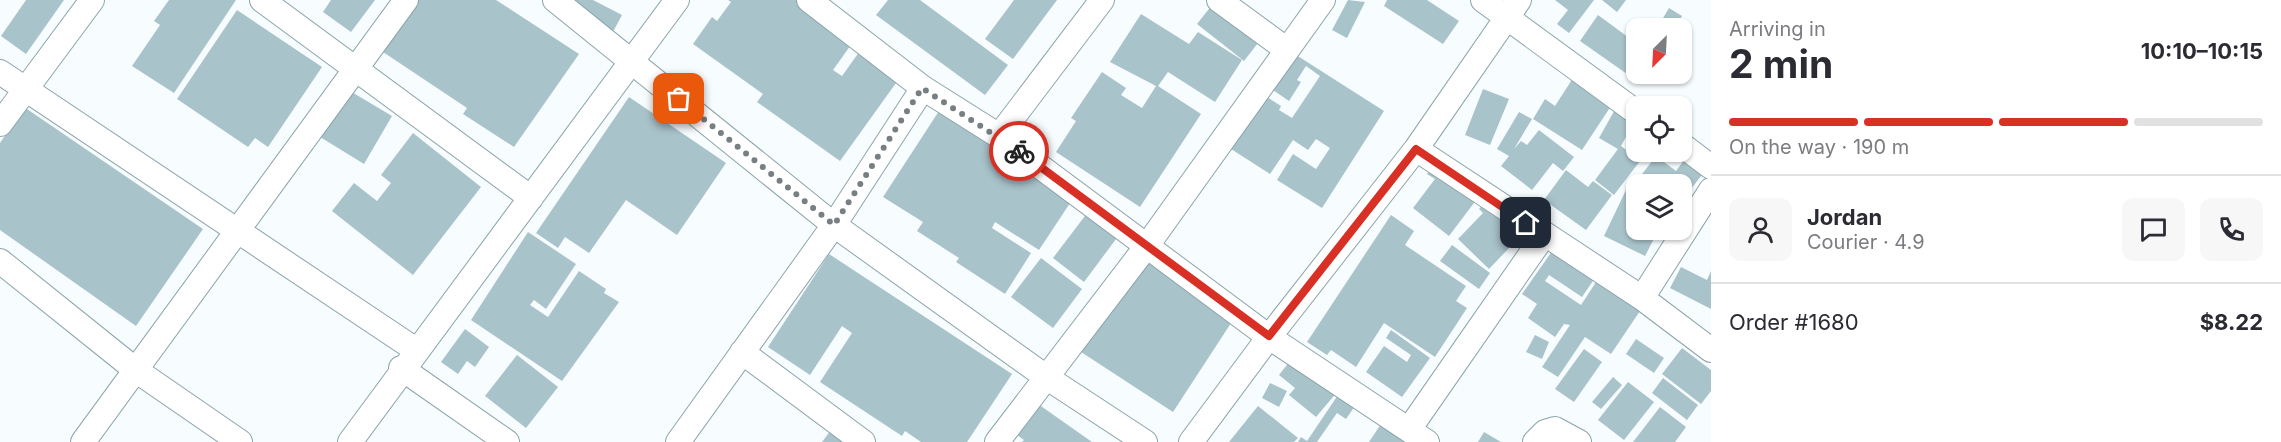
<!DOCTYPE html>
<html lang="en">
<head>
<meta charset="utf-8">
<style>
  :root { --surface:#fff; --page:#f7f7f7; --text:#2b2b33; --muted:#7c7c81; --line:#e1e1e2; --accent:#d93025 }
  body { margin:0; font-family:Inter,sans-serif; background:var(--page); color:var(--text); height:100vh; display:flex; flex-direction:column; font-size:22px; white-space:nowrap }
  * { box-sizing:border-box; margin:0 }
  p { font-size:20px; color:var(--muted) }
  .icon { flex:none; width:33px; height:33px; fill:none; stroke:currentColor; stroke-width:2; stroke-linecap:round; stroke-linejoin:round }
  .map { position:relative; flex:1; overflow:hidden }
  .sheet { display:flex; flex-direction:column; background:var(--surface); width:570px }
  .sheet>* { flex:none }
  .needle { width:39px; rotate:204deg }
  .tools { position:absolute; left:1626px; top:18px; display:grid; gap:12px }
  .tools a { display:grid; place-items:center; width:66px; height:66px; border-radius:12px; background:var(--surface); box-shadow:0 2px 4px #0004; font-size:30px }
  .pin { position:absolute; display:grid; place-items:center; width:51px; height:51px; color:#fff; margin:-26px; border-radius:12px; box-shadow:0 3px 9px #0006 }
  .courier { position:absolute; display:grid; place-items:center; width:60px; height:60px; margin:-30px; border:4px solid #d93025; border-radius:50%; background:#fff; color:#222; box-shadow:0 2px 8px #0007 }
  .headline em { font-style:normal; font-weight:700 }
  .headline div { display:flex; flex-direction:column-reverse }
  .headline { display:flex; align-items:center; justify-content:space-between; height:102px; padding:0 18px }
  h1 { font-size:39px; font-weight:700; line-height:45px }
  .bar { display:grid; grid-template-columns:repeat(4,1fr); gap:9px 6px; align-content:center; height:72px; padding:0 18px }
  .bar i { height:8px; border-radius:4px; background:var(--line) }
  .bar .current { background:var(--accent) }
  .bar p { grid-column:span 4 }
  .line { display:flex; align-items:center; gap:15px; padding:0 18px; border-top:2px solid var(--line) }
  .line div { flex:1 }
  .round { display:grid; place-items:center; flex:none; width:63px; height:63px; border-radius:12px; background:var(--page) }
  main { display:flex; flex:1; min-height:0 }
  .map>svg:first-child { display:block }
  .building { fill:#a9c3ca }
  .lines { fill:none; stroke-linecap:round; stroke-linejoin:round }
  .minor-casing { stroke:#8ba4ab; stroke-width:26 }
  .minor { stroke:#fff; stroke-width:24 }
  .done { stroke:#777f82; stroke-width:6; stroke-dasharray:0 10.8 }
  .route { stroke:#d93025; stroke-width:8 }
</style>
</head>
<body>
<main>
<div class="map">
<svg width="1711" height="442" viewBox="0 0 1711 442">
  <rect width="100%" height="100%" fill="#f7fcfe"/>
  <!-- building -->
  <path class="building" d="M 26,0 L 64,0 L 26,54 L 1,36 Z
    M 169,0 L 236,0 L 174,93 L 132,66 L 160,25 L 154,21 Z
    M 331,0 L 375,0 L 351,32 L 323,12 Z
    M 417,0 L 496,0 L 579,54 L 514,147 L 463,114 L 467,108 L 383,52 Z
    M 565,0 L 593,0 L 622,15 L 608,41 Z
    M 728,0 L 809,0 L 858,35 L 833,70 L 842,76 L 862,48 L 901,76 L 840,161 L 757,102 L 763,94 L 693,44 L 712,17 L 717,21 L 731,2 Z
    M 888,0 L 920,0 L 1008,65 L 985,95 L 876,15 Z
    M 1014,0 L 1057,0 L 1013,59 L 985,39 Z
    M 1216,0 L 1265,34 L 1244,61 L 1197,24 Z
    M 1348,0 L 1365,2 L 1347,38 L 1332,30 Z
    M 1387,0 L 1427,0 L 1459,21 L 1443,44 L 1384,6 Z
    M 1555,0 L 1594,0 L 1569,33 L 1557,24 L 1568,10 Z
    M 1602,0 L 1626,0 L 1617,12 Z
    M 1669,8 L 1682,16 L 1675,28 L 1659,25 Z
    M 237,10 L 322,67 L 268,147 L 255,138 L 248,147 L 177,99 Z
    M 1141,14 L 1189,44 L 1198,32 L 1242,60 L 1215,102 L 1168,72 L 1158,86 L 1201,114 L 1140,207 L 1056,152 L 1076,121 L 1071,118 L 1102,72 L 1126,88 L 1121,95 L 1142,108 L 1156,86 L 1110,62 Z
    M 1598,15 L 1636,43 L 1636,74 L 1642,74 L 1637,81 L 1580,41 Z
    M 1293,53 L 1384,111 L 1322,208 L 1277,180 L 1293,154 L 1316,169 L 1330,148 L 1316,139 L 1308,150 L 1293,140 L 1270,174 L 1228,147 L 1256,90 L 1281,106 L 1279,110 L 1292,118 L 1320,76 L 1306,66 L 1297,80 L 1301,82 L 1289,101 L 1270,88 Z
    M 1573,78 L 1613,103 L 1582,150 L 1533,119 L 1545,99 L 1555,106 Z
    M 340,85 L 392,116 L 364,164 L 312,132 Z
    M 1483,89 L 1509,99 L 1490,145 L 1465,135 Z
    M 629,97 L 726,163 L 677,235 L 626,200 L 589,253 L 565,237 L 558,248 L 536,233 Z
    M 1617,106 L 1636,119 L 1621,146 L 1640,161 L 1614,195 L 1595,180 L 1618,149 L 1599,138 Z
    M 24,107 L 203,229 L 136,326 L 0,230 L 0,143 Z
    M 939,111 L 1074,197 L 1039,250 L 995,222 L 992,228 L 1031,253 L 1005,294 L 956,262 L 959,258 L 917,231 L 923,222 L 883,197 Z
    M 1519,112 L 1532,119 L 1514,149 L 1521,141 L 1527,145 L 1539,130 L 1574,157 L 1563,171 L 1553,163 L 1532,190 L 1501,166 L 1509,156 L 1497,149 Z
    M 413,133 L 481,187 L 413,275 L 332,211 L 354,183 L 377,201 L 391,183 L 381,175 Z
    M 1690,152 L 1708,167 L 1684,198 L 1682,184 L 1636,184 L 1636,190 L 1632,187 L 1656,156 L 1676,171 Z
    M 1439,158 L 1483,191 L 1449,236 L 1413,208 L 1435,179 L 1427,174 Z
    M 1566,170 L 1588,187 L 1593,181 L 1612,195 L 1586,230 L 1544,200 Z
    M 1626,190 L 1636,195 L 1636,230 L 1649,230 L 1657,233 L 1645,256 L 1604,236 Z
    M 1492,194 L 1528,228 L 1489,269 L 1458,239 L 1483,213 L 1479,209 Z
    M 1088,212 L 1119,235 L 1084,282 L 1053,258 Z
    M 1391,215 L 1414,231 L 1405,245 L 1466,286 L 1456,301 L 1467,308 L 1435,357 L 1384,323 L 1356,367 L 1331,350 L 1327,355 L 1307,342 Z
    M 528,232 L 576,264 L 546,309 L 534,300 L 530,305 L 548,317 L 579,271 L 606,289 L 604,293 L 619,302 L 562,381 L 471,320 Z
    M 1452,245 L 1490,273 L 1479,289 L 1440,261 Z
    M 1555,247 L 1597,275 L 1582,297 L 1549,275 L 1545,281 L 1581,305 L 1600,276 L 1644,305 L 1611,354 L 1585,337 L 1558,377 L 1542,367 L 1570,325 L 1564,324 L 1555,337 L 1528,318 L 1537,304 L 1522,294 Z
    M 1147,253 L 1235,317 L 1173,412 L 1078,350 Z
    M 829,254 L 1012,374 L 967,442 L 921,442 L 905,431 L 902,436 L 820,382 L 852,333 L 842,326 L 810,375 L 768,347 Z
    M 1041,258 L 1082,289 L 1053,328 L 1011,297 Z
    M 1681,267 L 1707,280 L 1711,271 L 1711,309 L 1670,288 Z
    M 465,329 L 489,347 L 475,367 L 467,361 L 458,374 L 441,362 Z
    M 1391,330 L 1430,358 L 1402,397 L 1366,372 L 1384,346 L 1407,362 L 1411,355 L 1386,338 Z
    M 1535,335 L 1549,342 L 1542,359 L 1526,352 Z
    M 1636,339 L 1664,358 L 1654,373 L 1626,354 Z
    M 1682,348 L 1711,370 L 1711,391 L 1701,404 L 1662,374 Z
    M 1584,349 L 1602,362 L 1574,402 L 1555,389 Z
    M 517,355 L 558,387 L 526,428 L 485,396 Z
    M 1294,356 L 1338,391 L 1316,417 L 1289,395 L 1295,388 L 1279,375 Z
    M 1613,377 L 1622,385 L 1601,409 L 1592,402 Z
    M 1663,378 L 1698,405 L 1687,420 L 1652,393 Z
    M 1628,382 L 1654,402 L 1624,440 L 1598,420 Z
    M 1270,383 L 1287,391 L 1279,407 L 1262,398 Z
    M 1342,389 L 1359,400 L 1346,419 L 1337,413 L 1317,442 L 1298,442 L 1301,437 L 1307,441 Z
    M 1038,404 L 1092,442 L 1022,442 L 1024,440 L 1017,435 Z
    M 1258,406 L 1298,438 L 1294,442 L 1229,442 Z
    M 1660,407 L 1686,427 L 1675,442 L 1633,442 Z
    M 1381,424 L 1407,442 L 1369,442 Z
    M 834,426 L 857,442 L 822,442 Z
    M 1484,432 L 1501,442 L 1478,442 Z"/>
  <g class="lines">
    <!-- minor casing -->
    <g class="minor-casing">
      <path id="minor" d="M 262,0 L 531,198
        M 555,0 L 834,225 L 1046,377 L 1145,442
        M 809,0 L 923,88 L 999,136 L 1269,337 L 1427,442
        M 1219,0 L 1287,50
        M 1483,0 L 1636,112
        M 0,72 L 416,350
        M 0,124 L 92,0
        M 999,136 L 1102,0
        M 1682,145 L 1711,167
        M 1416,149 L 1642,298 L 1711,350
        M 0,261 L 137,371 L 240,442
        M 1642,298 L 1711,190
        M 742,352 L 863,442
        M 401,368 L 507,442
        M 1410,428 L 1544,235
        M 83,442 L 406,0
        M 350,442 L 677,0
        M 678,442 L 834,225 L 923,88
        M 997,442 L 1146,247 L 1323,0
        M 1191,442 L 1269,337 L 1416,149 L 1519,0
        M 1535,442 L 1545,432 L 1555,429 L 1579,442"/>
    </g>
    <!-- minor -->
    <use href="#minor" class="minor"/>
  </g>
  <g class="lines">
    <!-- done -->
    <path class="done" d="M 679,99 L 834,225 L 922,88 L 1019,151"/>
    <!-- route -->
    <path class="route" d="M 1019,151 L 1269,336 L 1416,149 L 1526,223"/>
  </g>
</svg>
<div class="tools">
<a><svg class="needle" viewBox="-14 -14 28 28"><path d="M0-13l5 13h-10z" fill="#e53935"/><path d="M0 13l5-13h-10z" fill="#7c7c81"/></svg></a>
<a><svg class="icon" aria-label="locate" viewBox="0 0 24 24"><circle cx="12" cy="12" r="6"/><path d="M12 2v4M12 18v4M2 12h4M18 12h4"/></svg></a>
<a><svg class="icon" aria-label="layers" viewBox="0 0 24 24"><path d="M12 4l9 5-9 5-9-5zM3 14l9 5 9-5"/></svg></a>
</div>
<div class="pin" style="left:679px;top:99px;background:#ea580c"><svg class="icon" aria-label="bag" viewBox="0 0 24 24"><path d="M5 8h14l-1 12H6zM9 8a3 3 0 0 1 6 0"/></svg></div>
<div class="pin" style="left:1526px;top:223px;background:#1f2937"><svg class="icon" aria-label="home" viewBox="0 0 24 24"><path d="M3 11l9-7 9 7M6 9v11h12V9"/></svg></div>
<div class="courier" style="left:1019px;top:151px"><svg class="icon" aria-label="bike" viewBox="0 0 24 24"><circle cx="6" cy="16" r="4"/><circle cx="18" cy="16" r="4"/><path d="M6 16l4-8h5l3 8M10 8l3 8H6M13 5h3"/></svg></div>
</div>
<section class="sheet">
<div class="headline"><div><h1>2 min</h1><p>Arriving in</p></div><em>10:10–10:15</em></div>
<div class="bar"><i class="current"></i><i class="current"></i><i class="current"></i><i></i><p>On the way · 190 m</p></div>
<div class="line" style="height:108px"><a class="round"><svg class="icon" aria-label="person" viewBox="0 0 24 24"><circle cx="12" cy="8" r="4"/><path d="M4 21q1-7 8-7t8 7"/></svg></a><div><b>Jordan</b><p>Courier · 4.9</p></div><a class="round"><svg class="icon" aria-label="chat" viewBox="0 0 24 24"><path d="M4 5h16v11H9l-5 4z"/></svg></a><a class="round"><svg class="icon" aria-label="phone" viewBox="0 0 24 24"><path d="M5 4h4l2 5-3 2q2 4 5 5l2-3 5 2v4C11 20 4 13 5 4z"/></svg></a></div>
<div class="line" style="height:78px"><div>Order #1680</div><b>$8.22</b></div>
</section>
</main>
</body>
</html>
